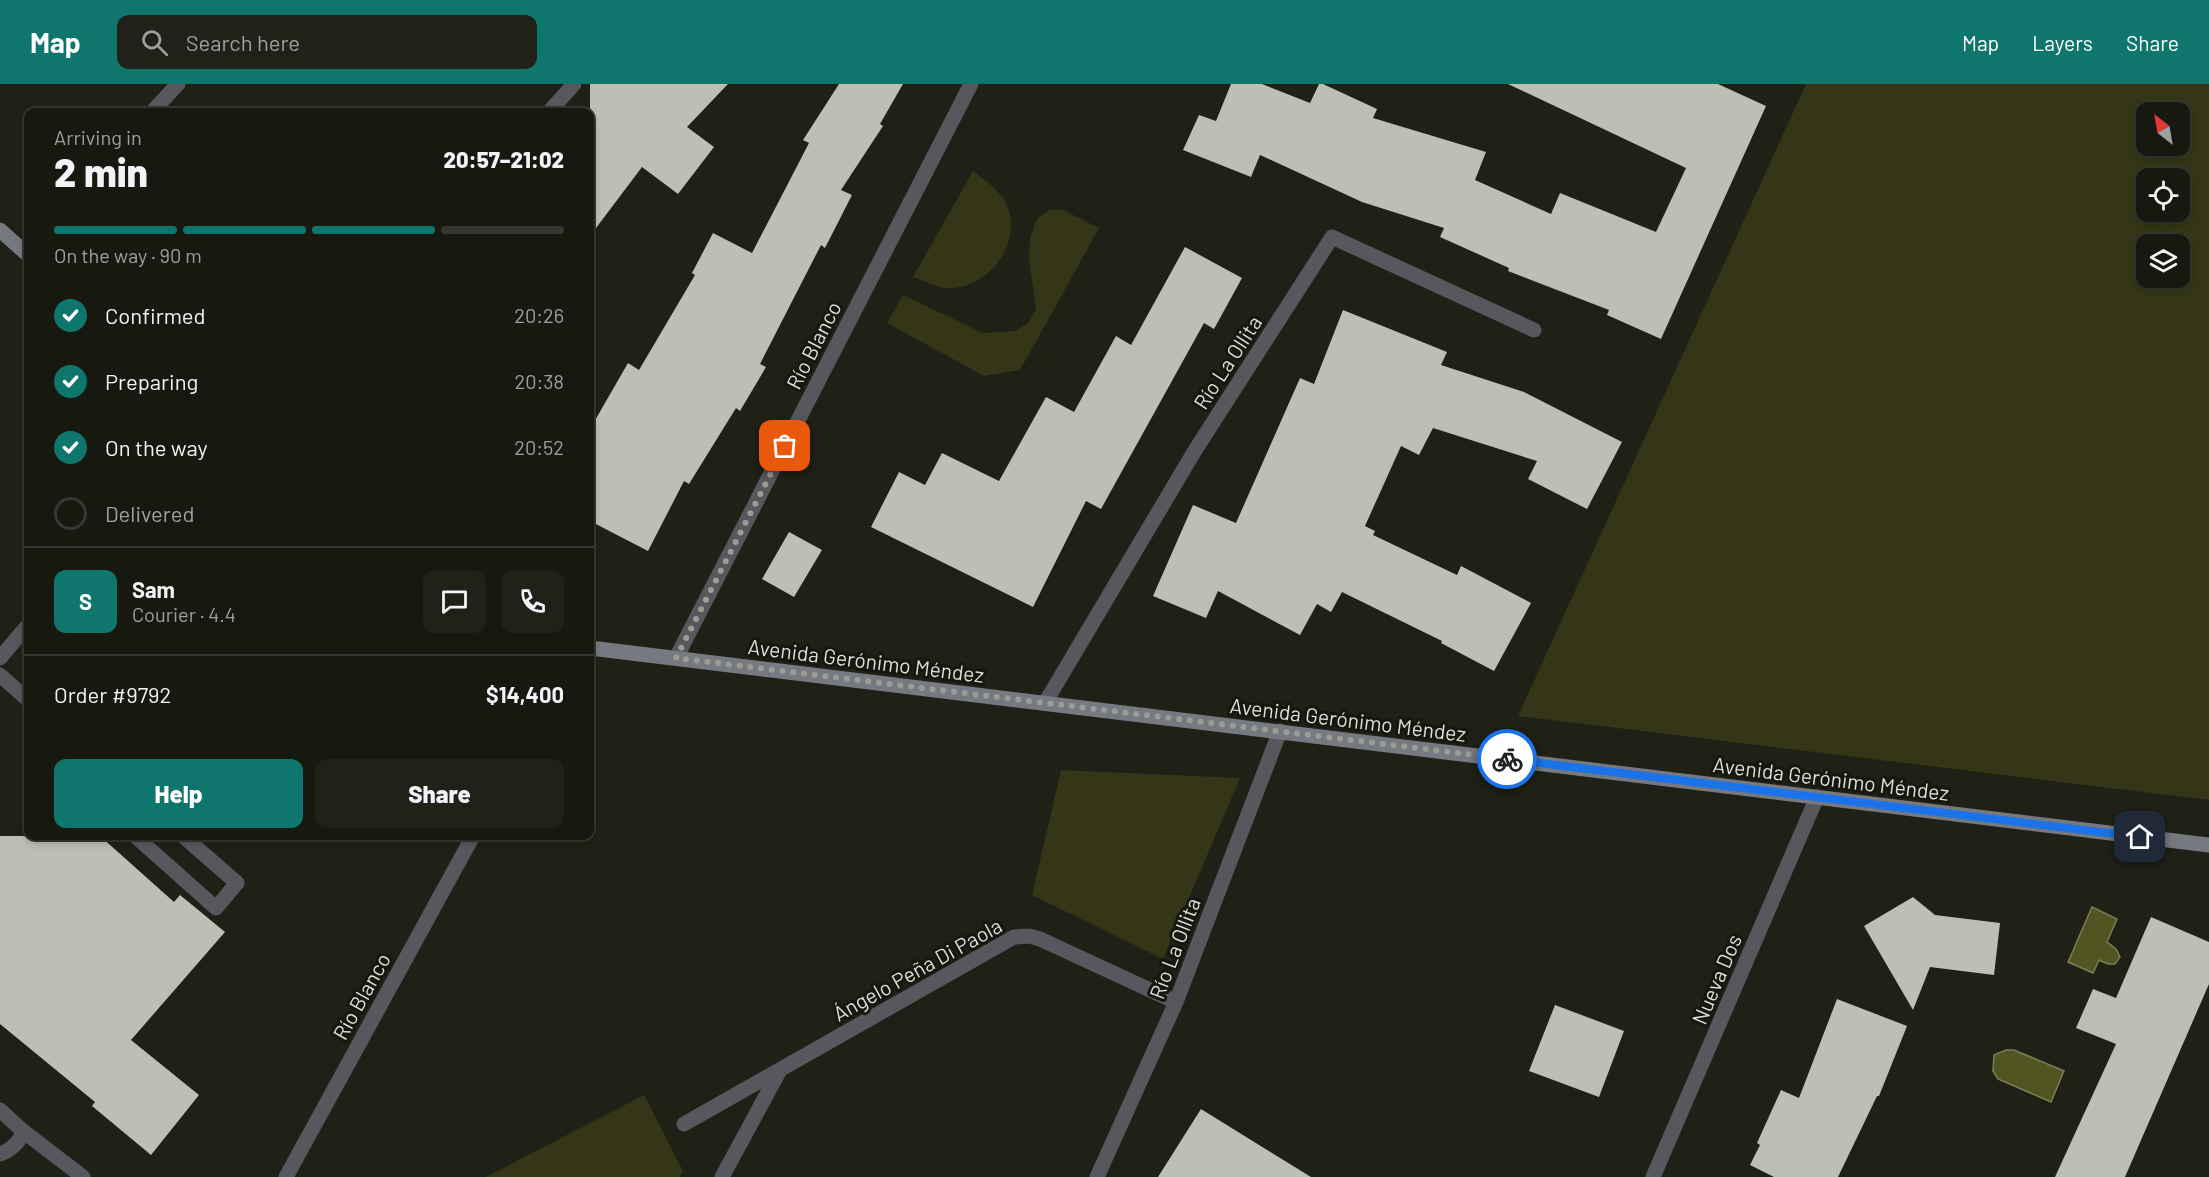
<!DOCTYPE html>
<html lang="en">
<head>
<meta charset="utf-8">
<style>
  :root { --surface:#171810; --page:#202119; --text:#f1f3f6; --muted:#9ea09f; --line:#363730; --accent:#0f766e }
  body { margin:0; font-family:Barlow,sans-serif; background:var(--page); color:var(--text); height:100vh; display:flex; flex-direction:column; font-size:22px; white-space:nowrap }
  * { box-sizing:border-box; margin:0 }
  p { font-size:20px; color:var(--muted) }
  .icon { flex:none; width:33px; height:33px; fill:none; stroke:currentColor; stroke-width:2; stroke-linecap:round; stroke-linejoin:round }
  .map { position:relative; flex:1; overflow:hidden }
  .side { position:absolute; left:24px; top:24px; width:570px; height:732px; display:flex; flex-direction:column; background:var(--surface); border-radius:12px; box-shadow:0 3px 9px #0003,0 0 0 2px var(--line) }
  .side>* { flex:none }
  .needle { width:39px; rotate:329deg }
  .fabs { position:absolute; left:2136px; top:18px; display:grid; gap:12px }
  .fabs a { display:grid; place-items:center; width:54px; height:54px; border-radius:12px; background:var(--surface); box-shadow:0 3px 9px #0003,0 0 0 2px var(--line); font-size:30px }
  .pin { position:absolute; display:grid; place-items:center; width:51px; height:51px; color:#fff; margin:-26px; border-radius:12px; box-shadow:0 3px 9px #0006 }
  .courier { position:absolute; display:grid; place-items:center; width:60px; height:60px; margin:-30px; border:4px solid #1a73e8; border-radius:50%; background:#fff; color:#222; box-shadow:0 2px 8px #0007 }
  .head em { font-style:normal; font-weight:800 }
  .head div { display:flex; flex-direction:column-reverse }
  .head { display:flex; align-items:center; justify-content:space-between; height:102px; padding:0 30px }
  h1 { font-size:39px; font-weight:800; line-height:45px }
  .bar { display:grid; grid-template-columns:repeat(4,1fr); gap:9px 6px; align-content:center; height:72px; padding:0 30px }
  .bar i { height:8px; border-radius:4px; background:var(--line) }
  .bar .active { background:var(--accent) }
  .bar p { grid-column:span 4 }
  .line { display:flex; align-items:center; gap:15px; padding:0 30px; border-top:2px solid var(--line) }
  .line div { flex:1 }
  .round { display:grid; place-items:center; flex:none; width:63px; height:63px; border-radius:12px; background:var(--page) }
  ol { padding:0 30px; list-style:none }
  li { display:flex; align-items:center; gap:18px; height:66px }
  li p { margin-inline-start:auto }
  li .icon { padding:6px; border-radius:50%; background:var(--accent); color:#fff; stroke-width:4 }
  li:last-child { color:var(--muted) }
  li i { width:33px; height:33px; border:3px solid var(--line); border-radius:50% }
  .cta { display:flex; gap:12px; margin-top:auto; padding:12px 30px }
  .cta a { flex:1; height:69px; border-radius:12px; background:var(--accent); color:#fff; font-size:24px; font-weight:800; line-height:69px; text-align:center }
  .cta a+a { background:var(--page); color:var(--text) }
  header { display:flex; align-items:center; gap:36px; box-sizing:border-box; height:84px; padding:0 30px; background:var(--accent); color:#fff }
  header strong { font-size:28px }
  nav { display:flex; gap:33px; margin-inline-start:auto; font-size:21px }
  .search { width:420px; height:54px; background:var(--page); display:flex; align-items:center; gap:15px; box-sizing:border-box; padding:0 21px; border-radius:12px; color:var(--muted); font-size:22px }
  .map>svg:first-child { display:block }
  .green { fill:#343617; fill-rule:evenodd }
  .water { fill:#525521; stroke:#7c7e58; stroke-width:1.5 }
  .building { fill:#bebfb3 }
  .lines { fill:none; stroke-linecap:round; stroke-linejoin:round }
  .street { stroke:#57585d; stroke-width:15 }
  .secondary { stroke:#767980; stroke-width:15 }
  .done { stroke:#9b9c94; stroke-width:6; stroke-dasharray:0 10.8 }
  .route { stroke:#1a73e8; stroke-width:8 }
  .labels { text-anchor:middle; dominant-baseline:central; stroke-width:6; stroke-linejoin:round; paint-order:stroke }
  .street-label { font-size:21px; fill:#dedfd8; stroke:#16170e }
</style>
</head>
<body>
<header>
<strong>Map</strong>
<div class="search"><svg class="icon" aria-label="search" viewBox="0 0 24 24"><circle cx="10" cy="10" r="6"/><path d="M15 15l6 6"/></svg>Search here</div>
<nav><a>Map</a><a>Layers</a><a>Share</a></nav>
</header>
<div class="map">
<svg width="2209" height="1093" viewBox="0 0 2209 1093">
  <rect width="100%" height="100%" fill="#1f2016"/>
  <!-- green -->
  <path class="green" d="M 1806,0 L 2209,0 L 2209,716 L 1518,632 ZM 2180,28 L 2180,62 L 2146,62 L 2146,28 ZM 2180,94 L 2180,128 L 2146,128 L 2146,94 ZM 2146,160 L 2180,160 L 2180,194 L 2146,194 Z
    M 973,87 C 985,96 999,106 1006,119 C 1025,160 986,208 944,204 C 934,203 923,196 913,193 Z
    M 1050,126 L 1063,126 L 1099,144 L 1027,274 L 1019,286 L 984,292 L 887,239 L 903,211 L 983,249 L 1016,247 L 1028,239 L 1036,225 L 1029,175 L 1030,153 L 1037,135 Z
    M 1061,686 L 1240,694 L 1163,875 L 1032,811 Z
    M 644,1011 L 683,1087 L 680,1093 L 486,1093 Z"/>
  <!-- water -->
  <path class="water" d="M 2092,823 L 2117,835 L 2107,858 L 2116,865 L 2120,873 L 2115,880 L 2108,880 L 2099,876 L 2093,889 L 2068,878 Z
    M 2006,966 L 2014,966 L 2064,987 L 2051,1018 L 1998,995 L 1993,987 L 1994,971 Z"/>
  <!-- building -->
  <path class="building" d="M 590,0 L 728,0 L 687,43 L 714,63 L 678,110 L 642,83 L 590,152 Z
    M 839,0 L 903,0 L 880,40 L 883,42 L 841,106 L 852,111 L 825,164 L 821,161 L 760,280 L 766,283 L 740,327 L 736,324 L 689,400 L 684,397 L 648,467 L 590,437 L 590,345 L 628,279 L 639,286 L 695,191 L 692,189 L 713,149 L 752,169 L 809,59 L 803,56 Z
    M 1231,0 L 1262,0 L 1310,19 L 1319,0 L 1323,0 L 1377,25 L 1373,34 L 1486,68 L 1475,96 L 1551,130 L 1560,109 L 1656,148 L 1686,84 L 1508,0 L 1718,0 L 1766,22 L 1661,255 L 1607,231 L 1609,226 L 1508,187 L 1509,184 L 1440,153 L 1444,144 L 1362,118 L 1260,71 L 1251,93 L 1183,66 L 1199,31 L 1216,37 Z
    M 1185,163 L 1242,194 L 1214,245 L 1204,239 L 1101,425 L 1086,417 L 1033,523 L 871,443 L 899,388 L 925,401 L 942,369 L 999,397 L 1046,313 L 1074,328 L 1116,252 L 1131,261 Z
    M 1343,226 L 1447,268 L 1441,281 L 1524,308 L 1622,358 L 1587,425 L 1528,395 L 1537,377 L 1433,344 L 1419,371 L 1401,362 L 1365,442 L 1375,447 L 1373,451 L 1457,491 L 1461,482 L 1531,519 L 1494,587 L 1441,559 L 1442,557 L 1342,508 L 1331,528 L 1317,520 L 1300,551 L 1218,507 L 1206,534 L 1153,512 L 1193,421 L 1236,439 L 1300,294 L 1314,300 Z
    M 789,448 L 822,466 L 794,513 L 762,495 Z
    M 0,752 L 100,752 L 174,818 L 180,811 L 225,848 L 131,956 L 199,1011 L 151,1071 L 92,1022 L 95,1018 L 0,940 Z
    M 1913,813 L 1935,831 L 2000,839 L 1994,891 L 1930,883 L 1913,926 L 1864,842 Z
    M 2151,833 L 2209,858 L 2209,900 L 2125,1093 L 2055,1093 L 2116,960 L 2076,944 L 2093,905 L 2116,914 Z
    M 1837,915 L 1907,942 L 1879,1012 L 1877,1012 L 1838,1093 L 1774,1093 L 1750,1081 L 1760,1061 L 1757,1059 L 1781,1006 L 1799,1014 Z
    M 1555,921 L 1624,947 L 1599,1013 L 1529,987 Z
    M 1201,1025 L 1311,1093 L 1158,1093 Z"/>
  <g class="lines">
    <!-- street -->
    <path class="street" d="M 152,28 L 178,0
      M 549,28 L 574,0
      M 0,574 L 28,541
      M 676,574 L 971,0
      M 0,591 L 28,616
      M 1045,619 L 1194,368 L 1332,153 L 1534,246
      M 135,752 L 216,824 L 237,799 L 183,752
      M 0,1026 L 23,1047 L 83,1093
      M 684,1040 L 1014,853 L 1029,852 L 1040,855 L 1176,918
      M 0,1070 C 10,1067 21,1057 23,1047
      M 286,1093 L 473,752
      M 722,1093 L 780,986
      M 1097,1093 L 1176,918 L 1280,647
      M 1653,1093 L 1817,713"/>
    <!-- secondary -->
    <path class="secondary" d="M 0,146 L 28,171
      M 590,564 L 2209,761"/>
  </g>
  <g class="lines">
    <!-- done -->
    <path class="done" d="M 785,362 L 676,574 L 1507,675"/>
    <!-- route -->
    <path class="route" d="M 1507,675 L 2140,753"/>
  </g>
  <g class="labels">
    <!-- street labels -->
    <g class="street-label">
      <text transform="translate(813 261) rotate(-63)">Río Blanco</text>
      <text transform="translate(1227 278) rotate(-57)">Río La Ollita</text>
      <text transform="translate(866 576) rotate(7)">Avenida Gerónimo Méndez</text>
      <text transform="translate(1348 635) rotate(7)">Avenida Gerónimo Méndez</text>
      <text transform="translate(1831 694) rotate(7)">Avenida Gerónimo Méndez</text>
      <text transform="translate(1174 864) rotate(-69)">Río La Ollita</text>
      <text transform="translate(917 885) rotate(-29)">Ángelo Peña Di Paola</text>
      <text transform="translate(1716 895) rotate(-67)">Nueva Dos</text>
      <text transform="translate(361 912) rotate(-61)">Río Blanco</text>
    </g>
  </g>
</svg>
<div class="fabs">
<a><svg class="needle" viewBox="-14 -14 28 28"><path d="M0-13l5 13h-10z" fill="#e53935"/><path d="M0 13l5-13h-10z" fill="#9ea09f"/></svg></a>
<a><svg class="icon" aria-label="locate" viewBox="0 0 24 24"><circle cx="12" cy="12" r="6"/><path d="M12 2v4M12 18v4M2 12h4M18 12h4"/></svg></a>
<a><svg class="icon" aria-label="layers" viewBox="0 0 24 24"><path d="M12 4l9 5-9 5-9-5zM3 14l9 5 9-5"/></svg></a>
</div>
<div class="pin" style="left:785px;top:362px;background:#ea580c"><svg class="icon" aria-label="bag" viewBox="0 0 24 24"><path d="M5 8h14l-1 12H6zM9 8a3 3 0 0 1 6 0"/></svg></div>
<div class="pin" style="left:2140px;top:753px;background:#1f2937"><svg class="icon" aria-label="home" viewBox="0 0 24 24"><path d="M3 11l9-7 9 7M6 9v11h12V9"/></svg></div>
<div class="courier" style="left:1507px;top:675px"><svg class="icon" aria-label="bike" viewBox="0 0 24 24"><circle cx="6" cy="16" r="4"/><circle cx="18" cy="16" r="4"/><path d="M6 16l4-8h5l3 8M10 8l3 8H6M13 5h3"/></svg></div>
<section class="side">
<div class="head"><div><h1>2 min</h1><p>Arriving in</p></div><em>20:57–21:02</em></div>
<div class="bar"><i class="active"></i><i class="active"></i><i class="active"></i><i></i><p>On the way · 90 m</p></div>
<ol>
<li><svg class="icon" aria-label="check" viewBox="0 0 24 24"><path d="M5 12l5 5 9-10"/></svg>Confirmed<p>20:26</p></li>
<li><svg class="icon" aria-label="check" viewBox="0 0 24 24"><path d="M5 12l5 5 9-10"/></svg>Preparing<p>20:38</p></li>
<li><svg class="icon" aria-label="check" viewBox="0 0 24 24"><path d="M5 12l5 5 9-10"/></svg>On the way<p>20:52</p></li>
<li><i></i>Delivered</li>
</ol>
<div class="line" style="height:108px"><b class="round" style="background:var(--accent);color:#fff">S</b><div><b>Sam</b><p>Courier · 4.4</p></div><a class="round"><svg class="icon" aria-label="chat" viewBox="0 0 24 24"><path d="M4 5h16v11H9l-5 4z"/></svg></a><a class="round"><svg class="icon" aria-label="phone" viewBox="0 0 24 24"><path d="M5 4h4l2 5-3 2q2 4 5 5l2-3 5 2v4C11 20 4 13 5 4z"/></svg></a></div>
<div class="line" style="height:78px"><div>Order #9792</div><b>$14,400</b></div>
<div class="cta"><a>Help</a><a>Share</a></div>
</section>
</div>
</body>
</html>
